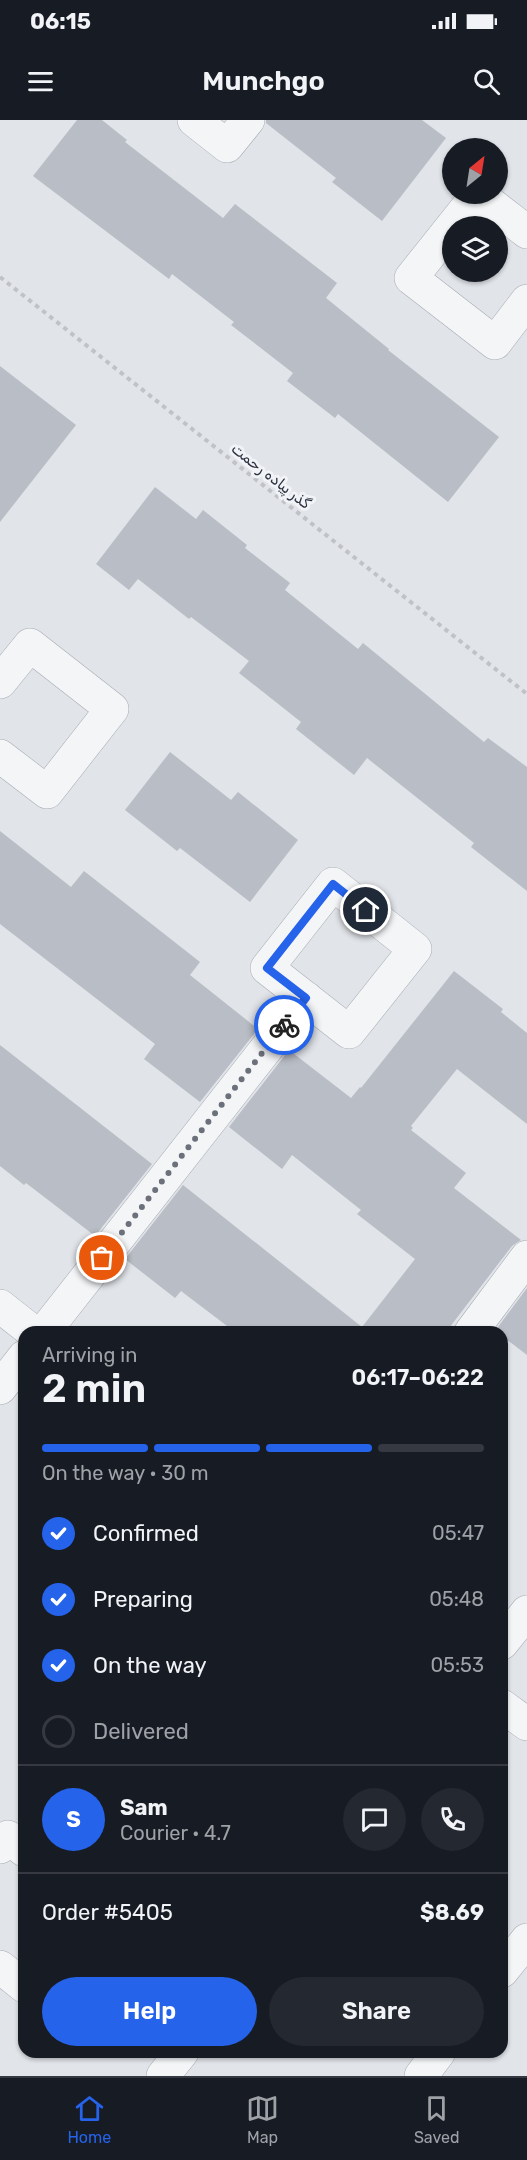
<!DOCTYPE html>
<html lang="en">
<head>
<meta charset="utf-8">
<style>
  :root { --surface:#171b24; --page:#242831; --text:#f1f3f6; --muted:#9ea1a6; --line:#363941; --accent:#2563eb }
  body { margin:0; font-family:Rubik,Cairo,sans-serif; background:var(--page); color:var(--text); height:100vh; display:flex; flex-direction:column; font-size:22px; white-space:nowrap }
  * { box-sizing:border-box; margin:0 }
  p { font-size:20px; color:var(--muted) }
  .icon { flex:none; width:33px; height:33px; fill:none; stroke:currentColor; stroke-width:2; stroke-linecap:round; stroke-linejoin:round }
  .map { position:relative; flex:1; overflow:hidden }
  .side { position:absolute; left:18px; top:1206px; width:490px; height:732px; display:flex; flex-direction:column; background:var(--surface); border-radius:18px; box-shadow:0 2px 4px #0004 }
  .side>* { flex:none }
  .needle { width:39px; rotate:30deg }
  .controls { position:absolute; left:442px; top:18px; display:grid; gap:12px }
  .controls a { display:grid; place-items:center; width:66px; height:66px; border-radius:50%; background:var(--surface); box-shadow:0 2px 4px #0004; font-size:30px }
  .pin { position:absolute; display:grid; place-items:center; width:51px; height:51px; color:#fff; margin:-26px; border:3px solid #fff; border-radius:50%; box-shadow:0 2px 6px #0007 }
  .courier { position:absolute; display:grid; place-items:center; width:60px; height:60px; margin:-30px; border:4px solid #2563eb; border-radius:50%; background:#fff; color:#222; box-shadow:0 2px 8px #0007 }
  .summary em { font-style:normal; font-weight:600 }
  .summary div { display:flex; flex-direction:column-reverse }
  .summary { display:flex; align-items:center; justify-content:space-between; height:102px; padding:0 24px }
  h1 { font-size:39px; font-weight:600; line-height:45px }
  .bar { display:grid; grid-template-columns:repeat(4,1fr); gap:9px 6px; align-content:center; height:72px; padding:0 24px }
  .bar i { height:8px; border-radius:4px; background:var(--line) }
  .bar .current { background:var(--accent) }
  .bar p { grid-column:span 4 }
  .line { display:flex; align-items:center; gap:15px; padding:0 24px; border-top:2px solid var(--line) }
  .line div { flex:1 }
  .round { display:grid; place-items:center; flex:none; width:63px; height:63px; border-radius:32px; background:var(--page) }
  ol { padding:0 24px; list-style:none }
  li { display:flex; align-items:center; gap:18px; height:66px }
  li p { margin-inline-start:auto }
  li .icon { padding:6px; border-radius:50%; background:var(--accent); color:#fff; stroke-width:4 }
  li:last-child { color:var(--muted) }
  li i { width:33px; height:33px; border:3px solid var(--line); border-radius:50% }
  .action { display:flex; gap:12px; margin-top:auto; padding:12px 24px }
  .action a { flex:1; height:69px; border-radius:36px; background:var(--accent); color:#fff; font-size:24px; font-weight:600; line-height:69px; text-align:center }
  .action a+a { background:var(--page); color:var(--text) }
  .status { display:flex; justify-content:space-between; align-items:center; height:42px; padding:0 30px; background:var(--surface); direction:ltr }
  .status svg { height:16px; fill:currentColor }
  header { display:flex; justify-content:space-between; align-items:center; height:78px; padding:0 24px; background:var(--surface); font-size:27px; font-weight:600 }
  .tab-bar { display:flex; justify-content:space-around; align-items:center; height:84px; border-top:2px solid var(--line); background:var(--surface); font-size:16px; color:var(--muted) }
  .tab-bar a { display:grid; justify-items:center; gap:3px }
  .tab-bar .current { color:var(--accent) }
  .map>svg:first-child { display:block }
  .building { fill:#b9bdc5 }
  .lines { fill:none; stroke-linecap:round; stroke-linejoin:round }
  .minor-casing { stroke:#a7abb3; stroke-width:34 }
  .path { stroke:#c0c2c7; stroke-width:4; stroke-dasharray:4.5 4.5; stroke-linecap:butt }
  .minor { stroke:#f4f5f7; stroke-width:33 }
  .done { stroke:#6b707b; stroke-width:6; stroke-dasharray:0 10.8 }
  .route { stroke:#2563eb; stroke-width:8 }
  .labels { text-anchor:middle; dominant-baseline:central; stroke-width:6; stroke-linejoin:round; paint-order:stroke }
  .street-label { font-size:15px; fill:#2b3140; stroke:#f1f3f6 }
</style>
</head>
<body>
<div class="status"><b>06:15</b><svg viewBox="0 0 49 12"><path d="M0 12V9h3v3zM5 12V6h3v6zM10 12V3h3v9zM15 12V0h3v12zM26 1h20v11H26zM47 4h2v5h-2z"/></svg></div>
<header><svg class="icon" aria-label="menu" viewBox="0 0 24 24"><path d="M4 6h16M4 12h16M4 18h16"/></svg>Munchgo<svg class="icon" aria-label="search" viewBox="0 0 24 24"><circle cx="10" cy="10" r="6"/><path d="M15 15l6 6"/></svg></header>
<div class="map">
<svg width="527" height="1956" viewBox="0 0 527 1956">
  <rect width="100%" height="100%" fill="#e1e4e9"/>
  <!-- building -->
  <path class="building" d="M 77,0 L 102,0 L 127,20 L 125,22 L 223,98 L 235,84 L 337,163 L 326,178 L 389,229 L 388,230 L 499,317 L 448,382 L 338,294 L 335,298 L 287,261 L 293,253 L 231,205 L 234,202 L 172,154 L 169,159 L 33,56 Z
    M 266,0 L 422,0 L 446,18 L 382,101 L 332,62 L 336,58 L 266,3 Z
    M 0,246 L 76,305 L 0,402 Z
    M 155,367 L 196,399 L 203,390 L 247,425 L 245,428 L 290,463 L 285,470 L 358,529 L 363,523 L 484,622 L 488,618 L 527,647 L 527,771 L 471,727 L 474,723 L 367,638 L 354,655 L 296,609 L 301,602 L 239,553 L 249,541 L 191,497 L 189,499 L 138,459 L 129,470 L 96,444 Z
    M 170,632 L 231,680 L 238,672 L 298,720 L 250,782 L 180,728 L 177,731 L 125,690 Z
    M 0,711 L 71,767 L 84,751 L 200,842 L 190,855 L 258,909 L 200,982 L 144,939 L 155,924 L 0,804 Z
    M 454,851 L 503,889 L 501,892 L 527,913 L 527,1004 L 457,949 L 411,1006 L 413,1008 L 411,1010 L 466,1053 L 454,1068 L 521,1120 L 512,1126 L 446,1212 L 235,1212 L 181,1171 L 175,1178 L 125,1139 L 183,1065 L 362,1207 L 415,1139 L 357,1094 L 361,1090 L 292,1035 L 282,1049 L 229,1007 L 289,930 L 351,978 L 360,967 L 361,968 Z
    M 0,925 L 152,1044 L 95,1116 L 26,1063 L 24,1065 L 0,1046 Z
    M 527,1168 L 527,1235 L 502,1216 L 502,1212 L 495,1211 Z"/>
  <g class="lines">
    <!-- minor casing -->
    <g class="minor-casing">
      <path id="minor" d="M 194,0 L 227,26 L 248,0
        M 527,112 L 478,74 L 411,158 L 495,223 L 527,181
        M 0,562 L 30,525 L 112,589 L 47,672 L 0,636
        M 333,764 L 415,829 L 349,912 L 267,848 Z
        M 0,1186 L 33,1212
        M 44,1212 L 306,878
        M 471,1212 L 527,1137
        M 0,1268 L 24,1237
        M 502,1523 L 527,1492
        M 502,1586 L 527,1604
        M 0,1727 L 8,1717 L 24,1730
        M 0,1847 L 24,1866
        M 502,1851 L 527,1820
        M 163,1956 L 182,1932
        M 421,1956 L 439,1932"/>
    </g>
    <!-- path -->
    <path class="path" d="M 0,157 L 527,574"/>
    <!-- minor -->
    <use href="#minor" class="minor"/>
  </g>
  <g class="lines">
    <!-- done -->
    <path class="done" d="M 102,1138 L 284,905"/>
    <!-- route -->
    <path class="route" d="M 284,905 L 306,878 L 267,848 L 333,764 L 366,790"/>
  </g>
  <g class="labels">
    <!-- street labels -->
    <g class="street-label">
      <text transform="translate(271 356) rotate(38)">گذر پیاده رحمت</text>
    </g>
  </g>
</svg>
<div class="controls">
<a><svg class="needle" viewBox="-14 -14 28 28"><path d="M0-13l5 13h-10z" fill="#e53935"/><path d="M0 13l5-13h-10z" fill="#9ea1a6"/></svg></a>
<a><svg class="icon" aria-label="layers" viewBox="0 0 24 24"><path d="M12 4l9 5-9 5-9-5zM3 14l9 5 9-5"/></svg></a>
</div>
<div class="pin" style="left:102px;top:1138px;background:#ea580c"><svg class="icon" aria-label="bag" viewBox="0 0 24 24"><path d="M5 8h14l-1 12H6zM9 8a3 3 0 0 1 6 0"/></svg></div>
<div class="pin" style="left:366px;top:790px;background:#1f2937"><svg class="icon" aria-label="home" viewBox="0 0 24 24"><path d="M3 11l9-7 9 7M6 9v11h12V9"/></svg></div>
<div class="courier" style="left:284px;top:905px"><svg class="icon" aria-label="bike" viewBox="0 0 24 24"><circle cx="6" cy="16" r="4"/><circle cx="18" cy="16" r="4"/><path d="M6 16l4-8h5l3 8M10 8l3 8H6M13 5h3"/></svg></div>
<section class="side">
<div class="summary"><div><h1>2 min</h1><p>Arriving in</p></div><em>06:17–06:22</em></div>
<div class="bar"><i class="current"></i><i class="current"></i><i class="current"></i><i></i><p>On the way · 30 m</p></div>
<ol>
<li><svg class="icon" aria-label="check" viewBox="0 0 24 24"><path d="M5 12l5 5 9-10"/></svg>Confirmed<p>05:47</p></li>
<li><svg class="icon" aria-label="check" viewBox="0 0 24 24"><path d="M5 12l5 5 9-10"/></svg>Preparing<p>05:48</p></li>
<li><svg class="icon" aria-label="check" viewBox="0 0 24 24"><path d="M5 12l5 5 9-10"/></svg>On the way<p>05:53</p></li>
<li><i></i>Delivered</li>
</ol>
<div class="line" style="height:108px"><b class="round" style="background:var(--accent);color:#fff">S</b><div><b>Sam</b><p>Courier · 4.7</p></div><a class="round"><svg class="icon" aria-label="chat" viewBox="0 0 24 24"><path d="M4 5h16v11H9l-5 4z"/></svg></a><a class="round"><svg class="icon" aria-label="phone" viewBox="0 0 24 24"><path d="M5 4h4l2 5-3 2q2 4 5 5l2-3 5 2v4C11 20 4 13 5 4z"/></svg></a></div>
<div class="line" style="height:78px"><div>Order #5405</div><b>$8.69</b></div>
<div class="action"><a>Help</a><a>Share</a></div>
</section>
</div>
<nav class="tab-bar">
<a class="current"><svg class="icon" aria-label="home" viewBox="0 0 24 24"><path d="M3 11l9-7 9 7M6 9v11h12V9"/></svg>Home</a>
<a><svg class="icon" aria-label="map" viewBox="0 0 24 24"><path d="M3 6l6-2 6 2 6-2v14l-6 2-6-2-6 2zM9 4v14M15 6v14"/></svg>Map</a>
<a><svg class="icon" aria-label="saved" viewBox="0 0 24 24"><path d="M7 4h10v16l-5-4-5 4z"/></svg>Saved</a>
</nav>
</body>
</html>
